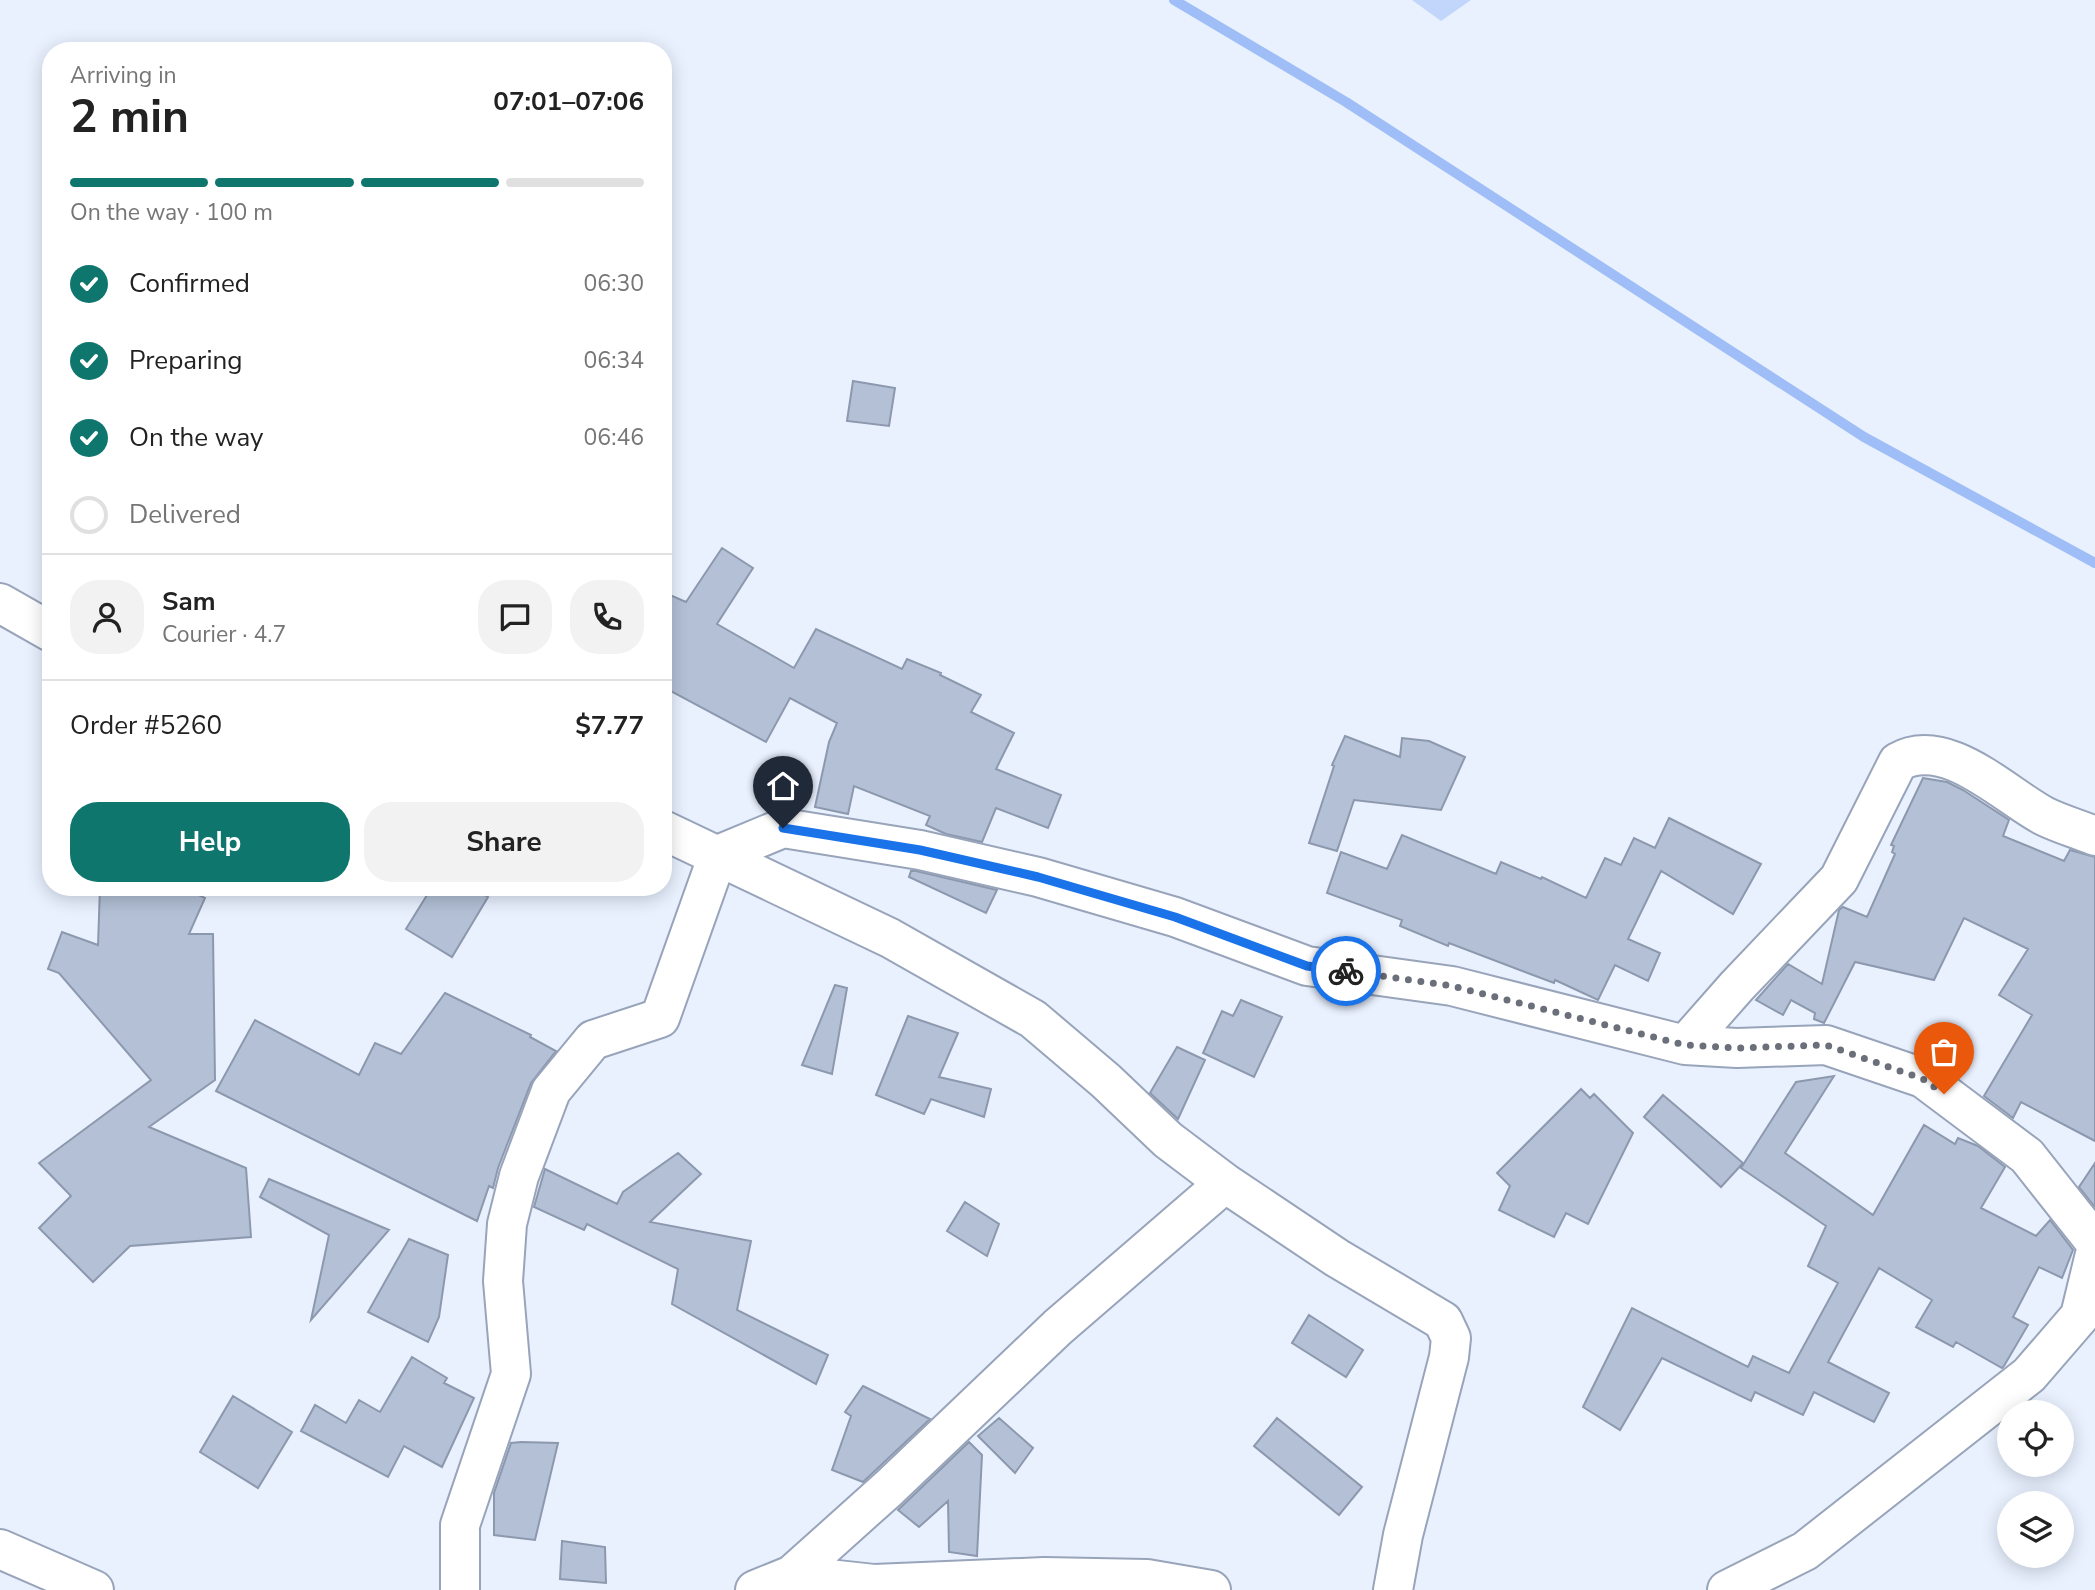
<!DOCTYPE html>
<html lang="en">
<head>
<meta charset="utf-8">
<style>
  :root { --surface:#fff; --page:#f2f2f2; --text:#222; --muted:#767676; --line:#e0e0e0; --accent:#0f766e }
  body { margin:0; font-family:"Nunito Sans",sans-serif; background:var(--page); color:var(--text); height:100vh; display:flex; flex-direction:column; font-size:26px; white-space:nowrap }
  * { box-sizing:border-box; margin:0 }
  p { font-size:23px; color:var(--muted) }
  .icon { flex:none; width:38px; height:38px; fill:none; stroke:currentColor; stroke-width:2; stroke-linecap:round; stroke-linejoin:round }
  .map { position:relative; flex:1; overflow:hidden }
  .side { position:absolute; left:42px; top:42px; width:630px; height:854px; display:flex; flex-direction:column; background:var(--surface); border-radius:28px; box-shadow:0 4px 18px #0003 }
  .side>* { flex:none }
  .tools { position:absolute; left:1997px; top:1400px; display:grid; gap:14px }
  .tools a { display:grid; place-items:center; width:77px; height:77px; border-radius:50%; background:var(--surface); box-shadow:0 4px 18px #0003; font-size:35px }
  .pin { position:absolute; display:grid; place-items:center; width:60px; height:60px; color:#fff; margin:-72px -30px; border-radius:50% 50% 50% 0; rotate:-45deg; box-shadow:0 0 7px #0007 }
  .pin .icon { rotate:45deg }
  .courier { position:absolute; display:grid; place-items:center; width:70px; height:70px; margin:-35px; border:5px solid #1a73e8; border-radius:50%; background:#fff; color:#222; box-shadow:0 2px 9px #0007 }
  .headline em { font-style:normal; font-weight:700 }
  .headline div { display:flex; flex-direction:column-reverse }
  .headline { display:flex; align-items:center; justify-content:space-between; height:119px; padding:0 28px }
  h1 { font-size:46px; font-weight:700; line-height:52px }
  .bar { display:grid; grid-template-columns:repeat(4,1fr); gap:10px 7px; align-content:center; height:84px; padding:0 28px }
  .bar i { height:9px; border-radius:5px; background:var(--line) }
  .bar .active { background:var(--accent) }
  .bar p { grid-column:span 4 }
  .line { display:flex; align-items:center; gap:18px; padding:0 28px; border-top:2px solid var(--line) }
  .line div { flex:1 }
  .round { display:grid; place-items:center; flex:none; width:74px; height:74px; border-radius:28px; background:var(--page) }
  ol { padding:0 28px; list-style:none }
  li { display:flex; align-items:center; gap:21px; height:77px }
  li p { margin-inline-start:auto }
  li .icon { padding:7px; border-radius:50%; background:var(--accent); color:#fff; stroke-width:4 }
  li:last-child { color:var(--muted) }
  li i { width:38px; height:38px; border:4px solid var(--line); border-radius:50% }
  .cta { display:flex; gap:14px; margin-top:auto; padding:14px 28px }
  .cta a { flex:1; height:80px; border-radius:28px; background:var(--accent); color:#fff; font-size:28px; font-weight:700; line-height:80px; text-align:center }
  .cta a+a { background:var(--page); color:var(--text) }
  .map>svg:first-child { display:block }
  .green { fill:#c2d6fb }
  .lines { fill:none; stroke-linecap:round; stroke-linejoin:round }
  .stream { stroke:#9fbdf6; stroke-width:10 }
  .building { fill:#b3c0d6; stroke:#8c98ad; stroke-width:2 }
  .minor-casing { stroke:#98a4ba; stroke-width:42 }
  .minor { stroke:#fff; stroke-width:38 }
  .done { stroke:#6a6f7a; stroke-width:7; stroke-dasharray:0 12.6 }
  .route { stroke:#1a73e8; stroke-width:9 }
</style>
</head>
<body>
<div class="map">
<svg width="2095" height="1590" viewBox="0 0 2095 1590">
  <rect width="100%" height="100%" fill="#e9f1ff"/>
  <!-- green -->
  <path class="green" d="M 1412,0 L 1471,0 L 1441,21 Z"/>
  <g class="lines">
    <!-- stream -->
    <path class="stream" d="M 1174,0 L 1346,102 L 1864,437 L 2095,563"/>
  </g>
  <!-- building -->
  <path class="building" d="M 853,381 L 895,388 L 889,426 L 847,421 Z
    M 722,548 L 753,568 L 717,624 L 794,668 L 816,629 L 902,669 L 907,659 L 941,673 L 940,675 L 981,695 L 971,712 L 1014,733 L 996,769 L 1061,795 L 1048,828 L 996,808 L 982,842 L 946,834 L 926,825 L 930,816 L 854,786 L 848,814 L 815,807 L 829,742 L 837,723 L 790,698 L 766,742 L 663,687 L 663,592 L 686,602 Z
    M 1345,736 L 1400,757 L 1402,738 L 1429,741 L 1465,757 L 1441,810 L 1354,800 L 1337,851 L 1309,843 L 1334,766 L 1332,765 Z
    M 1923,778 L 1947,782 L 1963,790 L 2009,820 L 2003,836 L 2064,861 L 2070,850 L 2095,857 L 2095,1141 L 2021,1102 L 2013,1118 L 1984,1096 L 2032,1015 L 1999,995 L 2028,949 L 1964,918 L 1934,980 L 1855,962 L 1824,1023 L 1814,1019 L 1815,1013 L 1791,1000 L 1783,1015 L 1756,1000 L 1788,964 L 1822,984 L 1839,910 L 1843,907 L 1867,917 L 1895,854 L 1892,852 L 1894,846 L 1891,845 Z
    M 1669,818 L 1761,864 L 1733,914 L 1661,871 L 1628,939 L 1660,953 L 1648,981 L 1615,965 L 1598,1000 L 1555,980 L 1554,983 L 1449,943 L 1448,946 L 1400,926 L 1402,920 L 1327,893 L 1341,852 L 1387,869 L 1402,835 L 1496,874 L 1501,862 L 1541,879 L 1542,877 L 1586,898 L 1605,858 L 1621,865 L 1634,838 L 1655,848 Z
    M 911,871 L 916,871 L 997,890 L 986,913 L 909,877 Z
    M 100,887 L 182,887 L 205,898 L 189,934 L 213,934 L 215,1080 L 149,1127 L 246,1168 L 251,1237 L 130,1246 L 93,1282 L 39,1228 L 71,1196 L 39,1163 L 151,1080 L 59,973 L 48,969 L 62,932 L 98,945 Z
    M 432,887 L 471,887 L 488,897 L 452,957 L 406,929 Z
    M 835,985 L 847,988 L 832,1074 L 802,1065 Z
    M 445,993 L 531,1035 L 530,1037 L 556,1051 L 531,1083 L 498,1168 L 493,1188 L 489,1186 L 477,1221 L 216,1091 L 255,1020 L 359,1075 L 375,1043 L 401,1054 Z
    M 1241,1000 L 1282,1017 L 1254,1077 L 1203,1053 L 1222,1011 L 1233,1016 Z
    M 908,1016 L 958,1033 L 939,1077 L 991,1089 L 984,1117 L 931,1099 L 924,1114 L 876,1095 Z
    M 1177,1047 L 1205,1060 L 1178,1119 L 1150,1093 Z
    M 1834,1076 L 1785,1153 L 1873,1215 L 1924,1125 L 1955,1144 L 1958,1138 L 1978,1146 L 2005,1167 L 1981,1208 L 2036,1236 L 2050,1220 L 2073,1250 L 2062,1278 L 2039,1267 L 2013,1317 L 2028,1325 L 2004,1366 L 2002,1368 L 1956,1342 L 1953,1347 L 1916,1327 L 1932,1300 L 1879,1268 L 1828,1362 L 1889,1393 L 1874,1422 L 1814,1392 L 1803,1415 L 1755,1392 L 1751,1401 L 1662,1358 L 1620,1430 L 1583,1407 L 1632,1308 L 1748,1367 L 1753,1356 L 1789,1373 L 1838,1283 L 1808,1266 L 1826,1226 L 1741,1168 L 1796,1082 Z
    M 1581,1089 L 1590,1098 L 1594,1094 L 1633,1133 L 1588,1224 L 1566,1213 L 1554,1237 L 1499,1210 L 1510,1186 L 1497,1173 Z
    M 1663,1095 L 1743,1163 L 1721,1187 L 1644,1117 Z
    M 678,1153 L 701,1174 L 650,1222 L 751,1241 L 737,1310 L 828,1355 L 816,1384 L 672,1304 L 678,1269 L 587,1224 L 584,1230 L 534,1207 L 545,1169 L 617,1204 L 623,1192 Z
    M 2095,1163 L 2095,1207 L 2079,1187 Z
    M 269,1179 L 389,1230 L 311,1320 L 329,1235 L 260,1197 Z
    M 965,1202 L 999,1224 L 987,1256 L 947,1231 Z
    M 409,1239 L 448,1255 L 439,1317 L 428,1342 L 368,1312 Z
    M 1309,1315 L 1363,1350 L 1346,1377 L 1292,1343 Z
    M 412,1357 L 447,1378 L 444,1383 L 474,1398 L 442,1467 L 404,1446 L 388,1477 L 301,1431 L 315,1405 L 346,1423 L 359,1400 L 380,1412 Z
    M 863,1386 L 930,1419 L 863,1482 L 832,1470 L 851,1416 L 845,1412 Z
    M 233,1396 L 292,1432 L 258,1488 L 200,1452 Z
    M 999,1418 L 1033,1448 L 1015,1473 L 978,1436 Z
    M 1277,1418 L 1362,1487 L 1339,1515 L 1254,1446 Z
    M 521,1442 L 558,1443 L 535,1540 L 494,1535 L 494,1493 L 511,1443 Z
    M 969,1442 L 982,1455 L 977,1556 L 949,1552 L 948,1501 L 919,1527 L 898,1510 Z
    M 562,1541 L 605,1547 L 606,1583 L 560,1579 Z"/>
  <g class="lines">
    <!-- minor casing -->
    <g class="minor-casing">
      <path id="minor" d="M 0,603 L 51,632
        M 663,830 L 890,938 L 1033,1019 L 1106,1081 L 1168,1140 L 1225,1183 L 1337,1258 L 1443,1321 L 1451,1338 L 1449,1357 L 1403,1535 L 1393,1590
        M 1685,1045 L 1737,986 L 1839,879 L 1898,762 C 1946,735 2003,794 2044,816 C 2060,824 2078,829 2095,836
        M 0,1549 L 94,1590
        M 792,1575 L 874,1584 L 1044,1577 L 1147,1579 L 1211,1590
        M 460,1590 L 460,1525 L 511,1374 L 503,1281 L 507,1224 L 519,1176 L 551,1091 L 593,1040 L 660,1018 L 718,855 L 783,828 L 920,850 L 1038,877 L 1175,917 L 1307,966 L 1452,986 L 1685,1045 L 1737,1048 L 1826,1045 L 1923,1078 L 2027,1156 L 2095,1242
        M 755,1590 L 792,1575 L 889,1488 L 1058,1327 L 1225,1183
        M 1727,1590 L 1805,1551 L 2029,1375 L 2080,1316 L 2095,1254"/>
    </g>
    <!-- minor -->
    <use href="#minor" class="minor"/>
  </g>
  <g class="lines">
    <!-- done -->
    <path class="done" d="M 1346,971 L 1452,986 L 1685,1045 L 1737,1048 L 1826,1045 L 1923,1079 L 1944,1094"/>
    <!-- route -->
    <path class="route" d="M 783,828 L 920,850 L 1038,877 L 1175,917 L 1307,966 L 1346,971"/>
  </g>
</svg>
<div class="tools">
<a><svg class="icon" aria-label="locate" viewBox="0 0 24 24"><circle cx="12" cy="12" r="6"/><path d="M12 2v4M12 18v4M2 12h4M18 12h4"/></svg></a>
<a><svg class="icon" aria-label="layers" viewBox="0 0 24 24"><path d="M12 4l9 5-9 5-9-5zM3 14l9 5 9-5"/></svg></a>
</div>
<div class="pin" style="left:1944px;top:1094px;background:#ea580c"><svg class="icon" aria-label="bag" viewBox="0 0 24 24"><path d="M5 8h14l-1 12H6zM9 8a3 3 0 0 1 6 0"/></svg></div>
<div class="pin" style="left:783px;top:828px;background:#1f2937"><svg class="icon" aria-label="home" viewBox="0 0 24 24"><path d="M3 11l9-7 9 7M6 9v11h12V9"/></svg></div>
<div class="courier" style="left:1346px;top:971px"><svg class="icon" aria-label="bike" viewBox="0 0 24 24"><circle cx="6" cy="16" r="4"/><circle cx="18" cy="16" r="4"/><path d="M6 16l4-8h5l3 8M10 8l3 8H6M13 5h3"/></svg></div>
<section class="side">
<div class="headline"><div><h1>2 min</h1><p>Arriving in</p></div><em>07:01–07:06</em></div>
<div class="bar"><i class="active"></i><i class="active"></i><i class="active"></i><i></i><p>On the way · 100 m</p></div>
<ol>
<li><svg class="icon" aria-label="check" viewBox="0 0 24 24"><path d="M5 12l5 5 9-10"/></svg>Confirmed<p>06:30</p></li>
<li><svg class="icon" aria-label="check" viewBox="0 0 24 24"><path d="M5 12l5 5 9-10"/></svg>Preparing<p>06:34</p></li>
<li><svg class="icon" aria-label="check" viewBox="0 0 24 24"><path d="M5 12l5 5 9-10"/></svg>On the way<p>06:46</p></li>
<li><i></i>Delivered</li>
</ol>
<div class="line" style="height:126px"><a class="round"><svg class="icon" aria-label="person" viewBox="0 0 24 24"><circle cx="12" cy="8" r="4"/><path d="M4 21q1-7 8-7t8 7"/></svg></a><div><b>Sam</b><p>Courier · 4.7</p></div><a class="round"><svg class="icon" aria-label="chat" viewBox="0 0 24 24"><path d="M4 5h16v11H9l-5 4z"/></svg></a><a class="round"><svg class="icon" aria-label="phone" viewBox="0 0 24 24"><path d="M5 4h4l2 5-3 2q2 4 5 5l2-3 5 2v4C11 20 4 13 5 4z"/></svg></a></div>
<div class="line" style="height:91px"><div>Order #5260</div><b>$7.77</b></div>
<div class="cta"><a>Help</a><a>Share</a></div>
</section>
</div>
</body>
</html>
